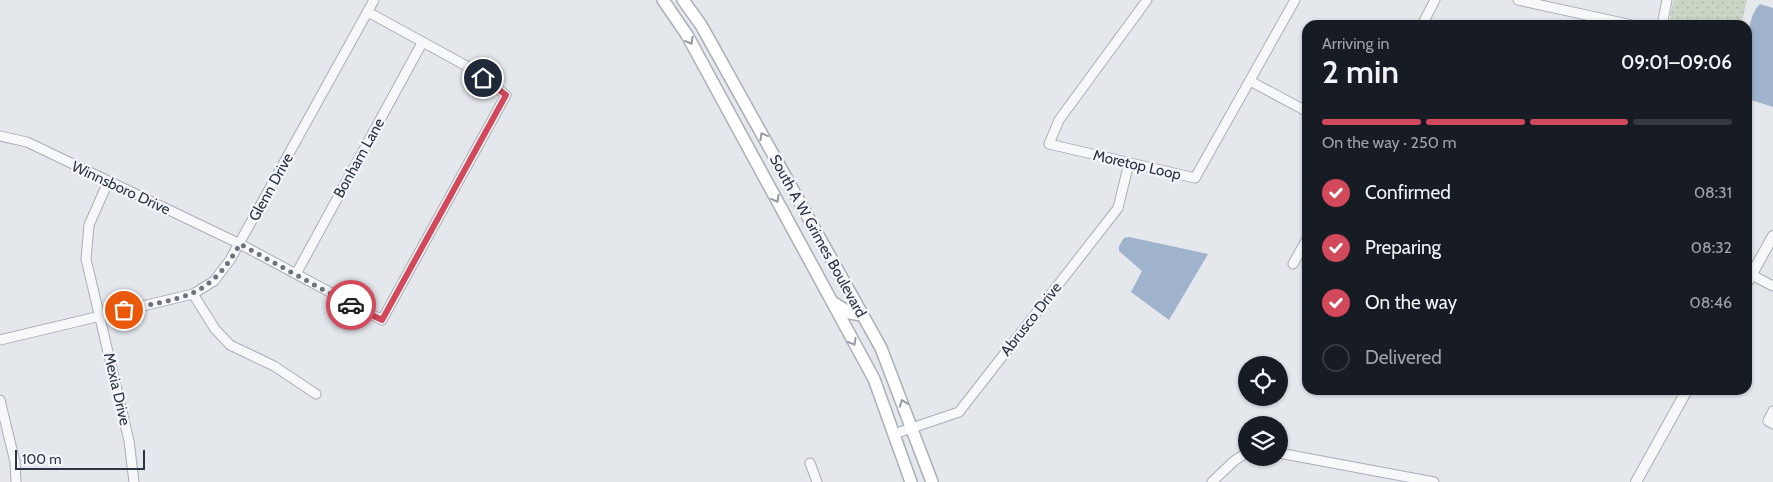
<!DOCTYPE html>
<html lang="en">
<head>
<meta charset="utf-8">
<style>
  :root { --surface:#171b24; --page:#20242c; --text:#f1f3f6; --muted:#9ea1a6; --line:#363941; --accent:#d1495b }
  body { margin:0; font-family:Cabin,sans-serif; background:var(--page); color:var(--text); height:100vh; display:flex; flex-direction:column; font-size:19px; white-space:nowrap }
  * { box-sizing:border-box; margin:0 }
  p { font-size:16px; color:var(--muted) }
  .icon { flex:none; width:28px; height:28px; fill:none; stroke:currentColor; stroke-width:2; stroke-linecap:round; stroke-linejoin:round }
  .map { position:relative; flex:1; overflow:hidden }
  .details { position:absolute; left:1302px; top:20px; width:450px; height:375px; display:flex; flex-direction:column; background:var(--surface); border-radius:15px; box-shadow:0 1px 4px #0004 }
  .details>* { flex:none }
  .fabs { position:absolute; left:1238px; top:356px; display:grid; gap:10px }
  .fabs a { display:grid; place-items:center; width:50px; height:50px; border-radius:50%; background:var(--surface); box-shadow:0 1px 4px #0004; font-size:25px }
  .scale { position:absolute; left:15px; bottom:12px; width:130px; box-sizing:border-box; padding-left:5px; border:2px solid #2b3445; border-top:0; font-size:14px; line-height:18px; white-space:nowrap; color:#2b3445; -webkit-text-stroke:4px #f4f6f9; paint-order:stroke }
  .pin { position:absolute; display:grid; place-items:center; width:42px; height:42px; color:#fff; margin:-21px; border:2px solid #fff; border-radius:50%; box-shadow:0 1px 5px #0007 }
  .courier { position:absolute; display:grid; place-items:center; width:50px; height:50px; margin:-25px; border:4px solid #d1495b; border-radius:50%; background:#fff; color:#222; box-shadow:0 1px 6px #0007 }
  .overview em { font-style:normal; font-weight:600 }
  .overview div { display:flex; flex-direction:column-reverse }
  .overview { display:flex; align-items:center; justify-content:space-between; height:85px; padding:0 20px }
  h1 { font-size:32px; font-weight:600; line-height:38px }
  .bar { display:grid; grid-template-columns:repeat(4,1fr); gap:8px 5px; align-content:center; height:60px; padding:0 20px }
  .bar i { height:6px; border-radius:4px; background:var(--line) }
  .bar .current { background:var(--accent) }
  .bar p { grid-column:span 4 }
  ol { padding:0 20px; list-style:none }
  li { display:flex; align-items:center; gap:15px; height:55px }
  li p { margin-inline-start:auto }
  li .icon { padding:5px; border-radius:50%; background:var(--accent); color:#fff; stroke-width:4 }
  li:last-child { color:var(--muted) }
  li i { width:28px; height:28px; border:2px solid var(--line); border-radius:50% }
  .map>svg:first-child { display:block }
  .green { fill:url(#green-dots) }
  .water { fill:#9fb4cc }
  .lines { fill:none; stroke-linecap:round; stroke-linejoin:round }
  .minor-casing { stroke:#a9aeb7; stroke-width:11 }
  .tertiary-casing { stroke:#a9aeb7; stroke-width:12 }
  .secondary-casing { stroke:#a9aeb7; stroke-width:14 }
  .minor { stroke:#f7f8fa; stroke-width:9 }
  .tertiary { stroke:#f7f8fa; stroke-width:10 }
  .secondary { stroke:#fff; stroke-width:11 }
  .oneway { stroke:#959aa2 }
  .done { stroke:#6c737f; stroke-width:5; stroke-dasharray:0 9 }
  .route { stroke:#d1495b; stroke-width:6 }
  .labels { text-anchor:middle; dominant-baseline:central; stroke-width:4.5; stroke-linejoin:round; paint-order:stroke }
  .street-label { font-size:15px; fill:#2b3445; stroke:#f4f6f9 }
</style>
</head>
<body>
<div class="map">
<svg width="1773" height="482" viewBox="0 0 1773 482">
  <defs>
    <pattern id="green-dots" width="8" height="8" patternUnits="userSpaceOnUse" patternTransform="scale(1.25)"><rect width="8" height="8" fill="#c9d6c5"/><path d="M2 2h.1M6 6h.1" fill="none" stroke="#adb8ab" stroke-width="1.8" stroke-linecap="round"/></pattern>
  </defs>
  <rect width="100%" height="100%" fill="#e4e7ec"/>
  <!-- green -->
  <path class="green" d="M 1674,0 L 1747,0 L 1741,25 L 1671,25 L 1670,15 Z"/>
  <!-- water -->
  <path class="water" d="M 1760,4 L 1773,8 L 1773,107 L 1748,99 C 1747,75 1742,21 1760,4 Z
    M 1129,237 L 1208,254 L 1169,320 L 1131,292 L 1142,271 L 1119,251 L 1119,246 L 1124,238 Z"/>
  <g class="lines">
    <!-- minor casing -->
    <g class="minor-casing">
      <path id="minor" d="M 1147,0 L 1059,120 L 1049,144 L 1195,178 L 1295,0
        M 1518,0 L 1632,25
        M 1422,25 L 1435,0
        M 1662,25 L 1667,0
        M 1250,81 L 1308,112
        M 0,136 L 27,142 L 240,244 L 382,320 L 506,95 L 472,69 L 368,12
        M 108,182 L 89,225 L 86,259 L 129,441 L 134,482
        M 1293,264 L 1308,237
        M 1748,273 L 1773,286
        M 296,274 L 422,43
        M 193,294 L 215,329 L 230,345 L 274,366 L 316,394
        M 0,340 L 193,294 L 214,281 L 230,260 L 374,0
        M 0,400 L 15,462 L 16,482
        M 1773,411 L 1768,421 L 1773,424
        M 894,434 L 959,412 L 1118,208 L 1129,163
        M 1279,453 L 1434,482
        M 810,463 L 817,482
        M 1212,482 L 1234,461 L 1246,453"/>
    </g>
    <!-- tertiary casing -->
    <g class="tertiary-casing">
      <path id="tertiary" d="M 1748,281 L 1773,236
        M 1636,482 L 1687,390"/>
    </g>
    <!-- secondary casing -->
    <g class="secondary-casing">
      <path id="secondary" d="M 663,0 L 687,35 L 874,379 L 911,482
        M 683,0 L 701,25 L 881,348 L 932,482
        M 832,302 L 850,313 L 862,315"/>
    </g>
    <!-- minor -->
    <use href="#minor" class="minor"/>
    <!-- tertiary -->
    <use href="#tertiary" class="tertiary"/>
    <!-- secondary -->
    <use href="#secondary" class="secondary"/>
  </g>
  <!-- one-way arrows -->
  <defs><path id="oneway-chevron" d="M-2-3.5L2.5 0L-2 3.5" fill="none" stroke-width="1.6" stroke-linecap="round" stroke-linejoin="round" transform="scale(1.25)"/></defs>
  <g class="oneway">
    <use href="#oneway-chevron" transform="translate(690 41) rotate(61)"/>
    <use href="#oneway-chevron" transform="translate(763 136) rotate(-119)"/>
    <use href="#oneway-chevron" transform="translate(776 199) rotate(61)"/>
    <use href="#oneway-chevron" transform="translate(853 342) rotate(61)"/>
    <use href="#oneway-chevron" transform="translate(903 403) rotate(-110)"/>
  </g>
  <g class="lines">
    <!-- done -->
    <path class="done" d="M 124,310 C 183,297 208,300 240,244 L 351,305"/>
    <!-- route -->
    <path class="route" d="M 351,305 L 382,320 L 506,95 L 483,78"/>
  </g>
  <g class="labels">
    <!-- street labels -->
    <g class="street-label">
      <text transform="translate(359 158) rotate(-61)">Bonham Lane</text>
      <text transform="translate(1137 165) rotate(13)">Moretop Loop</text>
      <text transform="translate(271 187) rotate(-61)">Glenn Drive</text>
      <text transform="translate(121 188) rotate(25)">Winnsboro Drive</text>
      <text transform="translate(818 236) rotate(61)">South A W Grimes Boulevard</text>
      <text transform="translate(1031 319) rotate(-52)">Abrusco Drive</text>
      <text transform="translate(117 389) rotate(77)">Mexia Drive</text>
    </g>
  </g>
</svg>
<div class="fabs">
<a><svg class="icon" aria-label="locate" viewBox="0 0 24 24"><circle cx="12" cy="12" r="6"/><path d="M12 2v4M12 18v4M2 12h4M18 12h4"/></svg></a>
<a><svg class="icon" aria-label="layers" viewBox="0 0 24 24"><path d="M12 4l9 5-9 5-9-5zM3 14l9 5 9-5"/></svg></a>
</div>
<div class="scale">100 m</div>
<div class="pin" style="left:124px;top:310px;background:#ea580c"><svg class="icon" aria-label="bag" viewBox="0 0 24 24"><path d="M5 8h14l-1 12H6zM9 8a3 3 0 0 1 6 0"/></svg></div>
<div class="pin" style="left:483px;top:78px;background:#1f2937"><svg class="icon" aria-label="home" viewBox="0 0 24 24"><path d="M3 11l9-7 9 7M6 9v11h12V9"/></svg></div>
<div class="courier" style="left:351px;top:305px"><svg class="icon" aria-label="car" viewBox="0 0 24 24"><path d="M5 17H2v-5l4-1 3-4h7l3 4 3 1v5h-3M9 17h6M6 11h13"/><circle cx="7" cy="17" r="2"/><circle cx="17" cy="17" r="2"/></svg></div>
<section class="details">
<div class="overview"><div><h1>2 min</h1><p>Arriving in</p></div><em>09:01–09:06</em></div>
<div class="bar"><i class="current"></i><i class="current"></i><i class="current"></i><i></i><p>On the way · 250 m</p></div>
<ol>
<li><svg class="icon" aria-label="check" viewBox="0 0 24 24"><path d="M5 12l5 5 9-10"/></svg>Confirmed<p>08:31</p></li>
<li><svg class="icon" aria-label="check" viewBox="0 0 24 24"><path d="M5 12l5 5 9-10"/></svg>Preparing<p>08:32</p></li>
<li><svg class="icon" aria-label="check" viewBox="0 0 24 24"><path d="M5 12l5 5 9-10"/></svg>On the way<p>08:46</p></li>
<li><i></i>Delivered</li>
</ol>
</section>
</div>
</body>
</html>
